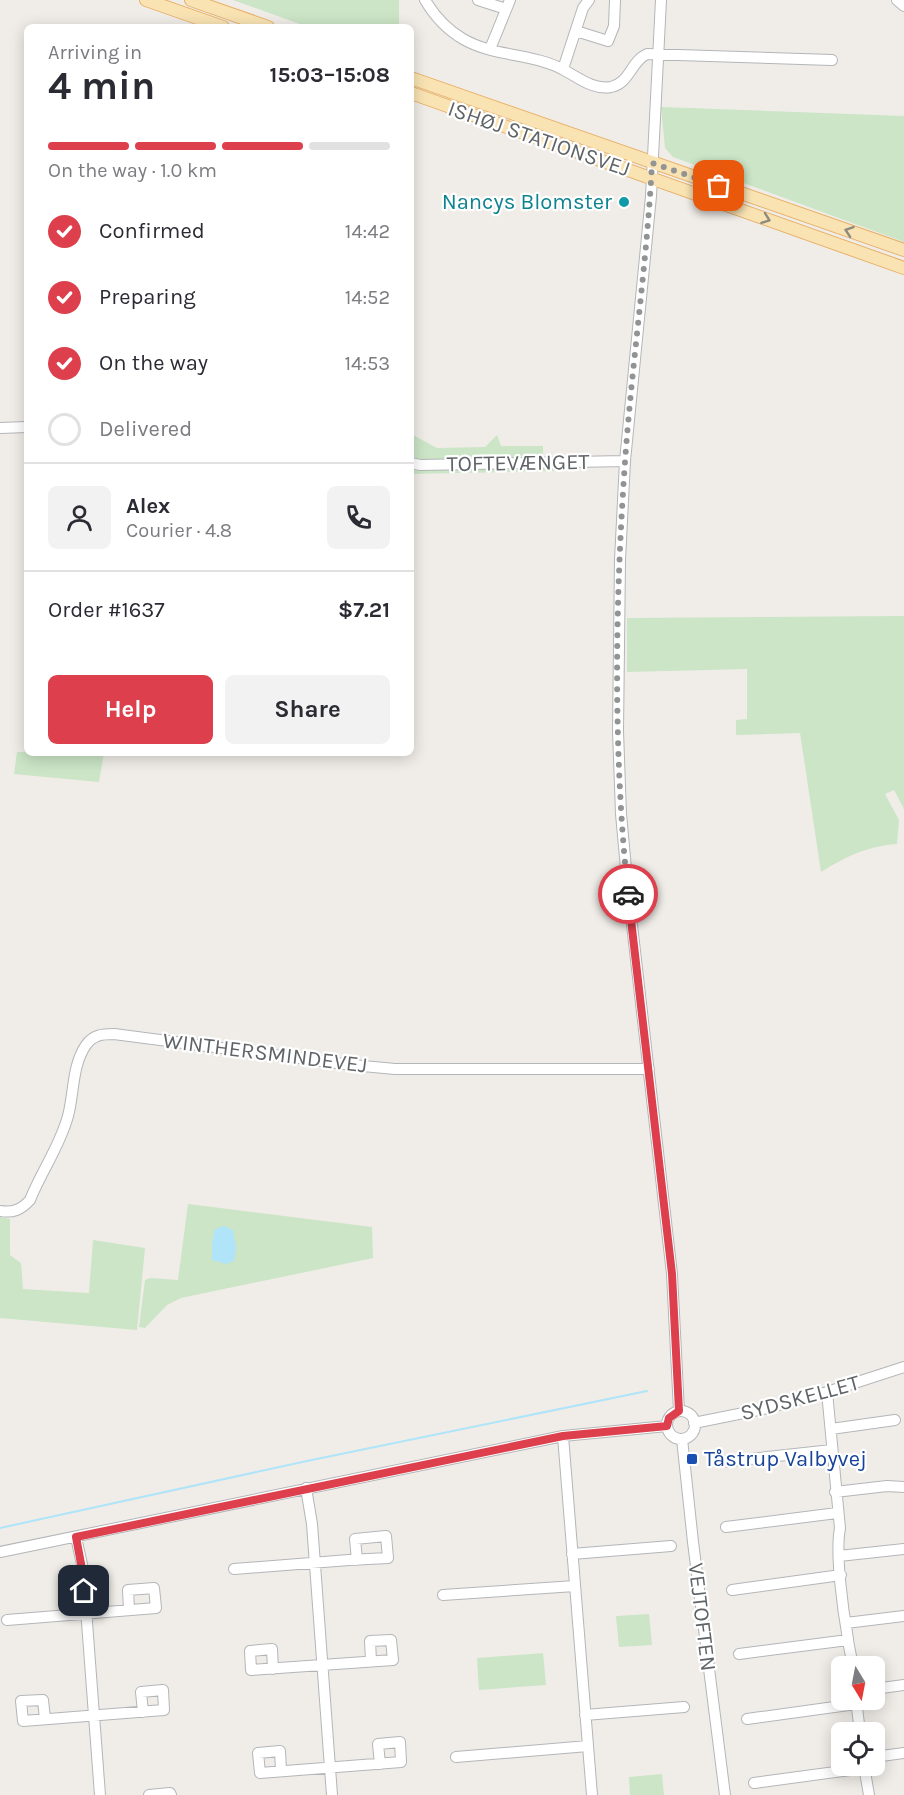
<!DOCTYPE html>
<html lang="en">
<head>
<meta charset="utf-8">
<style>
  :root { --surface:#fff; --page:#f2f2f3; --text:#2b2b33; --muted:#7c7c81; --line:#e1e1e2; --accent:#dd404c }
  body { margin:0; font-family:Karla,sans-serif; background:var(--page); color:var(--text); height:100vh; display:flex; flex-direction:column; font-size:22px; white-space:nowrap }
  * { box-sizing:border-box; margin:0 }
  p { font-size:20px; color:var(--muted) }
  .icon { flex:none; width:33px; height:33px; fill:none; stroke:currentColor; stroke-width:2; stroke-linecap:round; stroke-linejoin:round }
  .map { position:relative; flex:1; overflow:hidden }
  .side { position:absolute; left:24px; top:24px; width:390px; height:732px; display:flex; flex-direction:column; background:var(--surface); border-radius:9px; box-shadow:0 3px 15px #0003 }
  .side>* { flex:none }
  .needle { width:39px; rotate:170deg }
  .tools { position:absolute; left:831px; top:1656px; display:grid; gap:12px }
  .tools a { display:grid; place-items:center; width:54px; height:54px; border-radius:9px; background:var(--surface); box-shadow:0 3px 15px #0003; font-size:30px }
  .pin { position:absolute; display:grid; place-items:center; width:51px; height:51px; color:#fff; margin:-26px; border-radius:12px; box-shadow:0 3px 9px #0006 }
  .courier { position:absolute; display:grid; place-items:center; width:60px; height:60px; margin:-30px; border:4px solid #dd404c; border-radius:50%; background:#fff; color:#222; box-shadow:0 2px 8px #0007 }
  .head em { font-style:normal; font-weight:700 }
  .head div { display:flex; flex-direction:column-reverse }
  .head { display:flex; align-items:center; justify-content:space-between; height:102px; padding:0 24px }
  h1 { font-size:39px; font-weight:700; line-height:45px }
  .bar { display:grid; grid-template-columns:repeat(4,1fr); gap:9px 6px; align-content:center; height:72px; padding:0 24px }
  .bar i { height:8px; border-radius:4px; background:var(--line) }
  .bar .selected { background:var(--accent) }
  .bar p { grid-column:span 4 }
  .line { display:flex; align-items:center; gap:15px; padding:0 24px; border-top:2px solid var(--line) }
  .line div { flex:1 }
  .round { display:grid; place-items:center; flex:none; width:63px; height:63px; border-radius:9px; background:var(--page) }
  ol { padding:0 24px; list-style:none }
  li { display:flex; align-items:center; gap:18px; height:66px }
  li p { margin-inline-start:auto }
  li .icon { padding:6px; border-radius:50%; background:var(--accent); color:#fff; stroke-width:4 }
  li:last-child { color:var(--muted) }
  li i { width:33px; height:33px; border:3px solid var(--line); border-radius:50% }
  .button { display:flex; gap:12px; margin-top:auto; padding:12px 24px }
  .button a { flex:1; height:69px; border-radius:9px; background:var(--accent); color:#fff; font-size:24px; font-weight:700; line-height:69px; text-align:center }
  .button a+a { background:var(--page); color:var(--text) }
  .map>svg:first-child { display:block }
  .green { fill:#cbe5c6 }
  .water { fill:#afe4f9 }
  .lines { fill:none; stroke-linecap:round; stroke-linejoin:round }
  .stream { stroke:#afe4f9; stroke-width:2 }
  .minor-casing { stroke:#b3b6b9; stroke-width:12 }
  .major-casing { stroke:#e8b169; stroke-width:14 }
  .minor { stroke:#fff; stroke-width:10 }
  .major { stroke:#f9e3b3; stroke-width:12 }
  .oneway { stroke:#8d8a7e }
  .done { stroke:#929494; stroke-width:6; stroke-dasharray:0 10.8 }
  .route { stroke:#dd404c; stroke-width:8 }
  .culture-dot { fill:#0f9aa8; stroke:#fff; stroke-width:2 }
  .transit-dot { fill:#1a4fb4; stroke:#fff; stroke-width:2 }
  .labels { text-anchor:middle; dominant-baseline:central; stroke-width:4.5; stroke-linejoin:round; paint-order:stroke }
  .street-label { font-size:22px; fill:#5f6467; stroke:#fff }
  .culture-label { font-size:22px; fill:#0d838f; stroke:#fff; text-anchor:end }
  .transit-label { font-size:22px; fill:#164399; stroke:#fff; text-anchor:start }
</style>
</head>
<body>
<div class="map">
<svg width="904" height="1795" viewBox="0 0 904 1795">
  <rect width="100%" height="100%" fill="#f0ede8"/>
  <!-- green -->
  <path class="green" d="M 233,0 L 399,0 L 399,27 L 308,27 Z
    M 661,107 L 904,116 L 904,242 L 673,157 L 665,148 Z
    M 414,357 L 413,435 L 437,448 L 485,447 L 497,435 L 501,446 L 543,446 L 543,459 L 557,471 L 411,474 L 411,358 Z
    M 904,616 L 904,809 L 894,790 L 885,794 L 899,820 L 897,844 C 865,847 849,855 821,872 L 800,733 L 736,735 L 736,720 L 747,719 L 747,669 L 627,672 L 627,618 Z
    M 17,752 L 104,753 L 99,782 L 14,774 Z
    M 188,1204 L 372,1227 L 373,1258 L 181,1298 L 167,1305 L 145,1328 L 139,1327 L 145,1280 L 150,1278 L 178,1280 Z
    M 0,1217 L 10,1219 L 10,1255 L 21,1263 L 23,1289 L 89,1293 L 93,1240 L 145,1248 L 137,1330 L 0,1318 Z
    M 649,1614 L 652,1645 L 619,1647 L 616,1616 Z
    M 543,1653 L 546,1685 L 479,1690 L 477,1658 Z
    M 662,1774 L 664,1795 L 630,1795 L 629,1777 Z"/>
  <!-- water -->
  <path class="water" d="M 224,1226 L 233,1230 L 236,1248 L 234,1261 L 226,1264 L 212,1260 L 212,1243 L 215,1229 Z"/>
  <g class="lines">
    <!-- stream -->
    <path class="stream" d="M 0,1528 L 307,1461 L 647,1391"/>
    <!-- minor casing -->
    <g class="minor-casing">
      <path id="minor" d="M 425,0 C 435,17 446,29 463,39 C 494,57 533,53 564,70 C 579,78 593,90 611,87 C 630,83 631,61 647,54 L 832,60
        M 478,0 L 506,9
        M 661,0 L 651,196 L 625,461 L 620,560 L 618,731 L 621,814 L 628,890 L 672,1274 L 679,1411
        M 897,0 L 904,6
        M 576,31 L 608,41 L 614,26 L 615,0
        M 490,49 L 510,0
        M 563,69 L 583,8 L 589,0
        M 0,428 L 27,427
        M 411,463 L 420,465 L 625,461
        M 0,1211 C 13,1213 21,1210 30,1200 C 41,1172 60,1146 68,1116 C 74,1094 72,1065 86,1045 C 93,1035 102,1034 114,1034 L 352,1065 L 395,1069 L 649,1069
        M 827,1392 L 840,1528 C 835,1554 843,1611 848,1639 C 849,1649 852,1657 852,1666
        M667 1425a14 14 0 1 1 28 0a14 14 0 1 1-28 0Z
        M 694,1423 L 768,1408 L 827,1392 L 904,1367
        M 831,1429 L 895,1420
        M 563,1436 L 592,1795
        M 682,1439 L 693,1542 L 725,1795
        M 722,1462 L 832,1450
        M 306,1488 L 312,1524 L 332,1795
        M 835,1492 L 887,1486 L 904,1487
        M 726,1527 L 837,1513
        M 76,1537 L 83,1569 L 100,1795
        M 0,1552 L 563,1436 L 667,1426
        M 572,1554 L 671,1546
        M 839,1556 L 904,1549
        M 234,1569 L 349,1560 L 388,1558 L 386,1536 L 355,1539 L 357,1560
        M 732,1590 L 841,1575
        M 443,1595 L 575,1586
        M 7,1620 L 156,1608 L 154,1588 L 128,1590 L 129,1610
        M 846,1623 L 904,1616
        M 739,1654 L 848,1640
        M 273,1669 L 272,1649 L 250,1651 L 251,1670 L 393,1660 L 391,1640 L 370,1641 L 371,1661
        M 874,1689 L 904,1685
        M 856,1700 L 860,1732
        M 585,1715 L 684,1707
        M 45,1719 L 43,1700 L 21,1701 L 23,1721 L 164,1710 L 163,1690 L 141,1692 L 143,1712
        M 747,1719 L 856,1704
        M 456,1757 L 588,1746
        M 874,1757 L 904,1753
        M 864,1766 L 869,1795
        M 281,1771 L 280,1751 L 258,1753 L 260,1773 L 401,1762 L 400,1742 L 378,1744 L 380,1764
        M 754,1783 L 865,1768
        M 149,1795 L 170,1793 L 171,1795"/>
    </g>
    <!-- major casing -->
    <g class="major-casing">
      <path id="major" d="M 146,0 L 223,27
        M 191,0 L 268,27
        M 411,78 L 904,250
        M 411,93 L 904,268"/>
    </g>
    <!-- minor -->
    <use href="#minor" class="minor"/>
    <!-- major -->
    <use href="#major" class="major"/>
  </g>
  <!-- one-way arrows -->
  <defs><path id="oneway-chevron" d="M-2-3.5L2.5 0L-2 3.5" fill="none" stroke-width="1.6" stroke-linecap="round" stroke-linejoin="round" transform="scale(1.5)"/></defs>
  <g class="oneway">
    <use href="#oneway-chevron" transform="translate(766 219) rotate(20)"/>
    <use href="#oneway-chevron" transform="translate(849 231) rotate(-161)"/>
  </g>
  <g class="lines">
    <!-- done -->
    <path class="done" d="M 628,894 C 613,751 615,605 625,462 C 632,362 647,263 652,163 L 719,186"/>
    <!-- route -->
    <path class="route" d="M 84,1591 L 82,1569 L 76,1537 L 563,1436 L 667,1426 L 669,1418 L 679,1411 L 672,1274 L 628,894"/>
  </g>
  <!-- markers -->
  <circle class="culture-dot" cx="624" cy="202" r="6"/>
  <rect class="transit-dot" x="686" y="1453" width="12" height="12" rx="3"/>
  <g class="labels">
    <!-- street labels -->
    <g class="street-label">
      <text transform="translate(539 139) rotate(19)">ISHØJ STATIONSVEJ</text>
      <text transform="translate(518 463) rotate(-1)">TOFTEVÆNGET</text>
      <text transform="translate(265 1053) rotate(7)">WINTHERSMINDEVEJ</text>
      <text transform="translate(800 1398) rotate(-15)">SYDSKELLET</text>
      <text transform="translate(702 1617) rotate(83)">VEJTOFTEN</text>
    </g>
    <!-- culture labels -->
    <g class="culture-label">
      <text x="612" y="202">Nancys Blomster</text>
    </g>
    <!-- transit labels -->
    <g class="transit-label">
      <text x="704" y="1459">Tåstrup Valbyvej</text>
    </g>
  </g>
</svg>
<div class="tools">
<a><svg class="needle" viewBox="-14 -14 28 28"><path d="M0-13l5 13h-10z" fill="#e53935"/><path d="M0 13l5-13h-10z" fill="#7c7c81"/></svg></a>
<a><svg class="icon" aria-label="locate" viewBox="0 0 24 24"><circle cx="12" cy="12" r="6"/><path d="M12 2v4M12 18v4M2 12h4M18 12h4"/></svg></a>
</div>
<div class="pin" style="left:719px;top:186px;background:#ea580c"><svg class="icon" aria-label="bag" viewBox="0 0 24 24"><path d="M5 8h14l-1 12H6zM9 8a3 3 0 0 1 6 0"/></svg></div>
<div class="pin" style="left:84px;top:1591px;background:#1f2937"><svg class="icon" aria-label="home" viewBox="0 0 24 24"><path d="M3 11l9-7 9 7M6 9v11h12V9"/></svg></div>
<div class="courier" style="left:628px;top:894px"><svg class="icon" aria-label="car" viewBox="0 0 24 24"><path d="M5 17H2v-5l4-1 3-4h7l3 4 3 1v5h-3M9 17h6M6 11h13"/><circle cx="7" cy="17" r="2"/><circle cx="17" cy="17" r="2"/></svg></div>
<section class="side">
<div class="head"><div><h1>4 min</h1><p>Arriving in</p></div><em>15:03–15:08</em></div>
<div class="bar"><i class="selected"></i><i class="selected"></i><i class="selected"></i><i></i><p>On the way · 1.0 km</p></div>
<ol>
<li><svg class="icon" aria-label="check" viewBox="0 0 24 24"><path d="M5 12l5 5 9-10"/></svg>Confirmed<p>14:42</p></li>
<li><svg class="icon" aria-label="check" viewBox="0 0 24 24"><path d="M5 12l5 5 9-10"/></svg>Preparing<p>14:52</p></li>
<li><svg class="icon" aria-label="check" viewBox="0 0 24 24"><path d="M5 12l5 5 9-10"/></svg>On the way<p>14:53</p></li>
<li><i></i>Delivered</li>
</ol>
<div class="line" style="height:108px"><a class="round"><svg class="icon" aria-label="person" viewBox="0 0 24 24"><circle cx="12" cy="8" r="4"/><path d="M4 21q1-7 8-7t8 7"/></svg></a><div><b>Alex</b><p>Courier · 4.8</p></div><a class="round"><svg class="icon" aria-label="phone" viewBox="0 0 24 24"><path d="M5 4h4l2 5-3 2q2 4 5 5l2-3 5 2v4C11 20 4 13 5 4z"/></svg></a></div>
<div class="line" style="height:78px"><div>Order #1637</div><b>$7.21</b></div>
<div class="button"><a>Help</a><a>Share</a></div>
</section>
</div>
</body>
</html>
